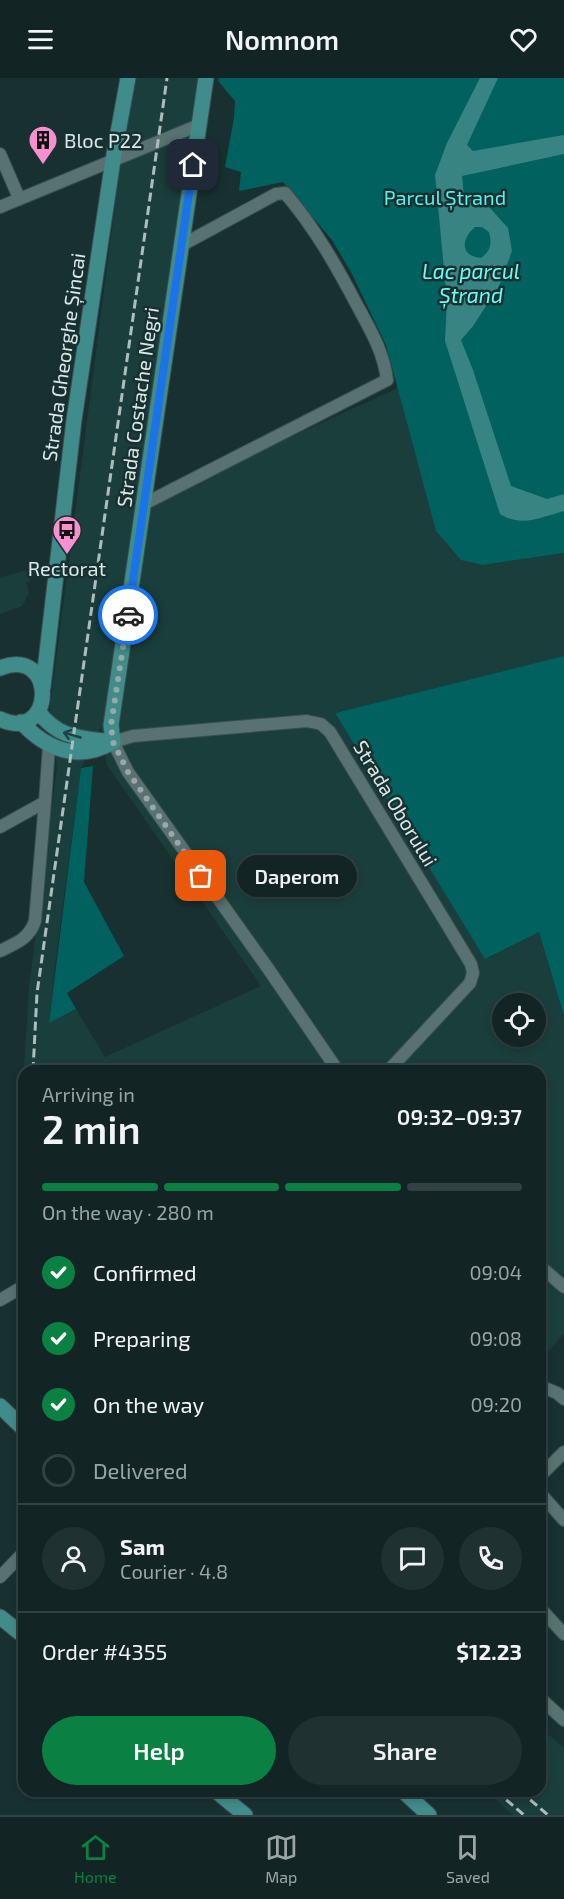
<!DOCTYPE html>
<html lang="en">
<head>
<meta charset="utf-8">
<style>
  :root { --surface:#122524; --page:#1f3131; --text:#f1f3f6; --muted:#9ca5a6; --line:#314241; --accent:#0b8043 }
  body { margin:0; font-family:"Exo 2",sans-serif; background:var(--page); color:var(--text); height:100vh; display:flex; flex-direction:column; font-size:22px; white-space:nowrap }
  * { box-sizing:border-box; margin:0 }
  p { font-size:20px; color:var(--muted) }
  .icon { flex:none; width:33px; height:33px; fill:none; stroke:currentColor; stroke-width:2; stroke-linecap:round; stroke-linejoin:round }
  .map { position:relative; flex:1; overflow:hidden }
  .side { position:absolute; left:18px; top:987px; width:528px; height:732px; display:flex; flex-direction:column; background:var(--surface); border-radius:18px; box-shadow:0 3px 9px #0003,0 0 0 2px var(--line) }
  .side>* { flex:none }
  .controls { position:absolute; left:492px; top:915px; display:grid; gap:12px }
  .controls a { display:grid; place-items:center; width:54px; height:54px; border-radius:50%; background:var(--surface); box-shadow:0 3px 9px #0003,0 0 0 2px var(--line); font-size:30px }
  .pin { position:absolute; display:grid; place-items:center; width:51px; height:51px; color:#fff; margin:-26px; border-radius:12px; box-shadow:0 3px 9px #0006 }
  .courier { position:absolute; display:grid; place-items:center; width:60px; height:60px; margin:-30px; border:4px solid #1a73e8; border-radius:50%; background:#fff; color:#222; box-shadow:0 2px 8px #0007 }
  .bubble { position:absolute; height:42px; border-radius:21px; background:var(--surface); box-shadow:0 3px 9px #0003,0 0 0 2px var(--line); font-size:20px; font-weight:600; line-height:42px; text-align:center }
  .headline em { font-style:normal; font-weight:600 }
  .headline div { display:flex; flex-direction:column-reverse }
  .headline { display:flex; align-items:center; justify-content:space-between; height:102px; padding:0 24px }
  h1 { font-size:39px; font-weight:600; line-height:45px }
  .bar { display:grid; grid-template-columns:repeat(4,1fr); gap:9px 6px; align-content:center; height:72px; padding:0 24px }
  .bar i { height:8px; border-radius:4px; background:var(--line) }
  .bar .active { background:var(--accent) }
  .bar p { grid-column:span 4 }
  .line { display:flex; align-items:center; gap:15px; padding:0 24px; border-top:2px solid var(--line) }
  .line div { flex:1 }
  .round { display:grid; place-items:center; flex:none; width:63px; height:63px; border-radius:32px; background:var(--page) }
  ol { padding:0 24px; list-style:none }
  li { display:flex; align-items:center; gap:18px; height:66px }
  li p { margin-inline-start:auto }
  li .icon { padding:6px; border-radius:50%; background:var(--accent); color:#fff; stroke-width:4 }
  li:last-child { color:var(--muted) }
  li i { width:33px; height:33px; border:3px solid var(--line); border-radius:50% }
  .button { display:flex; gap:12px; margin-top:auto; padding:12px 24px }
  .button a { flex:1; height:69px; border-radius:36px; background:var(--accent); color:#fff; font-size:24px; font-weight:600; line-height:69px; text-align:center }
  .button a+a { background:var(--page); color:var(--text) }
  header { display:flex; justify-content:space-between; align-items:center; height:78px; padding:0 24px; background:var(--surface); font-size:27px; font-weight:600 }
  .tabs { display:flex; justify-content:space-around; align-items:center; height:84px; border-top:2px solid var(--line); background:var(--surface); font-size:16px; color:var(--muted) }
  .tabs a { display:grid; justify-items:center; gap:3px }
  .tabs .active { color:var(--accent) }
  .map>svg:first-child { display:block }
  .built { fill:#1a3e3c; fill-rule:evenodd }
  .green { fill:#01615f }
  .water { fill:#388482; fill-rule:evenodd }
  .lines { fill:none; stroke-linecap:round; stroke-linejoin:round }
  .minor-casing { stroke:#394f4e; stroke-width:14 }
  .major-casing { stroke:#394f4e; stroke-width:17 }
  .minor { stroke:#577270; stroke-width:12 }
  .major { stroke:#408c8a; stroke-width:15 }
  .rail { stroke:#acbdbc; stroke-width:3; stroke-dasharray:9 4.5; stroke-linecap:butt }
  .oneway { stroke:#204342 }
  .done { stroke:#96a9a8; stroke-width:6; stroke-dasharray:0 10.8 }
  .route { stroke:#1a73e8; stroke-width:8 }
  .labels { text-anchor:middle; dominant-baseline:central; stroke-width:5; stroke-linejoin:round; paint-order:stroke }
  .poi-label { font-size:20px; fill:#dae9e8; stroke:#183130; text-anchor:start }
  .park-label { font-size:20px; fill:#5deeea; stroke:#183130 }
  .street-label { font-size:20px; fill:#dae9e8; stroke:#183130 }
  .water-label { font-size:21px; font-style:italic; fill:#6cfbf7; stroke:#183130 }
</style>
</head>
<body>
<header><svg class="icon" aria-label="menu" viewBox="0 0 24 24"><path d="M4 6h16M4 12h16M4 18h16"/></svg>Nomnom<svg class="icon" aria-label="heart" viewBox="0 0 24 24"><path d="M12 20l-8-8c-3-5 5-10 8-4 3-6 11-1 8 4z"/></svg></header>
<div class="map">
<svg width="564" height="1737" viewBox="0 0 564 1737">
  <rect width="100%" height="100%" fill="#183130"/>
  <!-- built -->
  <path class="built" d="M 135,0 L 200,0 L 137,429 L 398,310 L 418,387 L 483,487 L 564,475 L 564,578 L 335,635 L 486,881 L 539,854 L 564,938 L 564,1256 L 540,1282 L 540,993 L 24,993 L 24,1027 L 23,1007 L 29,909 L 57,690 L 50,629 L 120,89 ZM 101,648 L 107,687 L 261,908 L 105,979 L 76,931 L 49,944 L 56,881 L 81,690 ZM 502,926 L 536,926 L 536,958 L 502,958 Z
    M 26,492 L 30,503 L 26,504 L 29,516 L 22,528 L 0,536 L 0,500 Z
    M 540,1649 L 564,1670 L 564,1737 L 513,1737 L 486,1713 L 540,1713 Z"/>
  <!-- green -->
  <path class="green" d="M 219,0 L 564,0 L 564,475 L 483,487 L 461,482 L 436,453 L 386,267 L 351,194 L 332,162 L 283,104 L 239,113 L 241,94 L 225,89 L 234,40 L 235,23 L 218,3 Z
    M 564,578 L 564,938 L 539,854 L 485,881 L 335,635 Z
    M 93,688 L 84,804 L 124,878 L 67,915 L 76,931 L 49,945 L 81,690 Z"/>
  <!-- water -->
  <path class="water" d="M 480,0 L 498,0 L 467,67 L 473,73 L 564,57 L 564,76 L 462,98 L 464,118 L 490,130 L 508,150 L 512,173 L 499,208 L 473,248 L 461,262 L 473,292 L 511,408 L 547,421 L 564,416 L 564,433 C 541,439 522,450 500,436 L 445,263 L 447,222 L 435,97 L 447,65 ZM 475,149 L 482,149 L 489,154 C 492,165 491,173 481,180 C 460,178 461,161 475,149 Z"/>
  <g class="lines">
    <!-- minor casing -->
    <g class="minor-casing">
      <path id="minor" d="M 0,76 L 19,120
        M 0,129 L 199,47
        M 144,426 L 387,302 C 384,275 371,253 358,229 C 337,189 315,150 285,115 L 276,116 L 182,167
        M 0,749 L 45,724 L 49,668
        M 0,873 C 16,865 29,861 35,843 L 45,724
        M 338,993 L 267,889 L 128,694 L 113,664 L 133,658 L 307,643 L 321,646 L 330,654 L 471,886 L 473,895 L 470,905 L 388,993
        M 540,1188 L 564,1209
        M 0,1222 L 24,1208
        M 540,1308 L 557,1315 L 564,1321
        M 540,1398 L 564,1374
        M 540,1415 L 564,1442
        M 0,1499 L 24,1474
        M 540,1530 L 564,1556
        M 540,1620 L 564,1642"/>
    </g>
    <!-- major casing -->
    <g class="major-casing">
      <path id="major" d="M 0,590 C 58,567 55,667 0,641
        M 43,609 L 74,342 L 113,82 L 128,0
        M 38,633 C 58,661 82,660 113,664
        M 21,644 C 47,672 78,684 113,664
        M 113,664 L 111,647 L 206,0
        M 0,1328 L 24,1351
        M 0,1539 L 24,1558
        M 216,1713 L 245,1737
        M 403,1713 L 429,1737"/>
    </g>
    <!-- minor -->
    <use href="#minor" class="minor"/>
    <!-- major -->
    <use href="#major" class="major"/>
    <!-- rail -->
    <path class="rail" d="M 33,993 L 37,915 L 167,0
      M 496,1713 L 524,1737
      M 520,1713 L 548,1737"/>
  </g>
  <!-- one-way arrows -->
  <defs><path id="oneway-shaft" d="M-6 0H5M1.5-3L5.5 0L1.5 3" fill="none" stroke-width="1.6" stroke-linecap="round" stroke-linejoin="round" transform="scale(1.5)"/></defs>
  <use class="oneway" href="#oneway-shaft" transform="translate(72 657) rotate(-164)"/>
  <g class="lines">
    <!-- done -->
    <path class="done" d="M 128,537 L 111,647 L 113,664 L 128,694 L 201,798"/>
    <!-- route -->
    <path class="route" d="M 128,537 L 193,87"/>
  </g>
  <!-- icons -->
  <defs>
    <g id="building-pin" transform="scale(1.5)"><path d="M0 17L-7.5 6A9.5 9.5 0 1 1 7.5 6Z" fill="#f690cf" stroke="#183130"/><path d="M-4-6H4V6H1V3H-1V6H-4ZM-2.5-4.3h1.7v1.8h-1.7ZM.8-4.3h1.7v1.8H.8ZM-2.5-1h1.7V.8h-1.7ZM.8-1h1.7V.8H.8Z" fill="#111"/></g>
    <g id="bus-pin" transform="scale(1.5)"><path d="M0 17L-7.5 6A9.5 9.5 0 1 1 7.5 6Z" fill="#f690cf" stroke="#183130"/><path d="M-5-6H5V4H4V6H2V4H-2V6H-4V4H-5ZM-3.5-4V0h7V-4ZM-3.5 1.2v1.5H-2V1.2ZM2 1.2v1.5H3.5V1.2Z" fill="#111"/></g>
  </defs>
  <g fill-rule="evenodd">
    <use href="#building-pin" x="43" y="62"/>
    <use href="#bus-pin" x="67" y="452"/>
  </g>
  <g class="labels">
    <!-- poi labels -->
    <g class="poi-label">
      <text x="64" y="62">Bloc P22</text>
      <text x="67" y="490" text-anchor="middle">Rectorat</text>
    </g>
    <!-- park labels -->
    <g class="park-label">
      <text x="445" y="119">Parcul Ștrand</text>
    </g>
    <!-- street labels -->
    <g class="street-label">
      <text transform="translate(63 279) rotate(-82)">Strada Gheorghe Șincai</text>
      <text transform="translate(137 329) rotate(-82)">Strada Costache Negri</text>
      <text transform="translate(396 725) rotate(59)">Strada Oborului</text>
    </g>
    <!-- water labels -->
    <g class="water-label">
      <text x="471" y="192">Lac parcul<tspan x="471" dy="24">Ștrand</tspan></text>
    </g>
  </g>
</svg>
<div class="controls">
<a><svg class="icon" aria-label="locate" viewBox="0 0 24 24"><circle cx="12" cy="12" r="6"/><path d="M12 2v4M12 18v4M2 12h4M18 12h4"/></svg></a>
</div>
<div class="pin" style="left:201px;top:798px;background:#ea580c"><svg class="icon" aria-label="bag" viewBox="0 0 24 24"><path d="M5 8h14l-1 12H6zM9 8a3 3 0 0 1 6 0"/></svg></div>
<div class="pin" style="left:193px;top:87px;background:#1f2937"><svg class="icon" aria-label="home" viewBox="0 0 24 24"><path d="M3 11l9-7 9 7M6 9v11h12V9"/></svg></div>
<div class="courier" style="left:128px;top:537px"><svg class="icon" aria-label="car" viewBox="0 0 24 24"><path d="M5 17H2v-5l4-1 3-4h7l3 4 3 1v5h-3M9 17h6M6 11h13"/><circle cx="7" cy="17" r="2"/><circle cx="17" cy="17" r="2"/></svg></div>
<div class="bubble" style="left:237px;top:777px;width:120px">Daperom</div>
<section class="side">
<div class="headline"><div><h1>2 min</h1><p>Arriving in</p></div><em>09:32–09:37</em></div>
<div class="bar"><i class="active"></i><i class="active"></i><i class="active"></i><i></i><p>On the way · 280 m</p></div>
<ol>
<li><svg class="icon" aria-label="check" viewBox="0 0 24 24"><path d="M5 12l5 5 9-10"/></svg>Confirmed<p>09:04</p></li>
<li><svg class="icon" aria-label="check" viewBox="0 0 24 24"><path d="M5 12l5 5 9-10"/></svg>Preparing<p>09:08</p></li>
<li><svg class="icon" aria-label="check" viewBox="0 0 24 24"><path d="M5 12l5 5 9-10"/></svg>On the way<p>09:20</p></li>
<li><i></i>Delivered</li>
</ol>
<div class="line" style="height:108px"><a class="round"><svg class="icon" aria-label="person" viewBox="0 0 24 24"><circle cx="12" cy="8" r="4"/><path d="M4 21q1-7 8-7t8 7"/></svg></a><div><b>Sam</b><p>Courier · 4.8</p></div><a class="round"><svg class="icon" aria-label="chat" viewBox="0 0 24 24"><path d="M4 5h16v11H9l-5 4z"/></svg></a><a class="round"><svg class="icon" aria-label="phone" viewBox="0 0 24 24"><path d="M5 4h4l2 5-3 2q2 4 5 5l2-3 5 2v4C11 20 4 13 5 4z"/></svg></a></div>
<div class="line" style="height:78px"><div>Order #4355</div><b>$12.23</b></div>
<div class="button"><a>Help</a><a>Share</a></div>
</section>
</div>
<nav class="tabs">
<a class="active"><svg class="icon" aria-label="home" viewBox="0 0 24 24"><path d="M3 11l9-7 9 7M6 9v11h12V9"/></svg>Home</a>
<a><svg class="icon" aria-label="map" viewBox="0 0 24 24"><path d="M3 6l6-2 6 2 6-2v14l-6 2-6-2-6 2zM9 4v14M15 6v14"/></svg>Map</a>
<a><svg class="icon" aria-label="saved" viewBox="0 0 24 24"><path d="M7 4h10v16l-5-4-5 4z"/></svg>Saved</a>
</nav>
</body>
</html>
